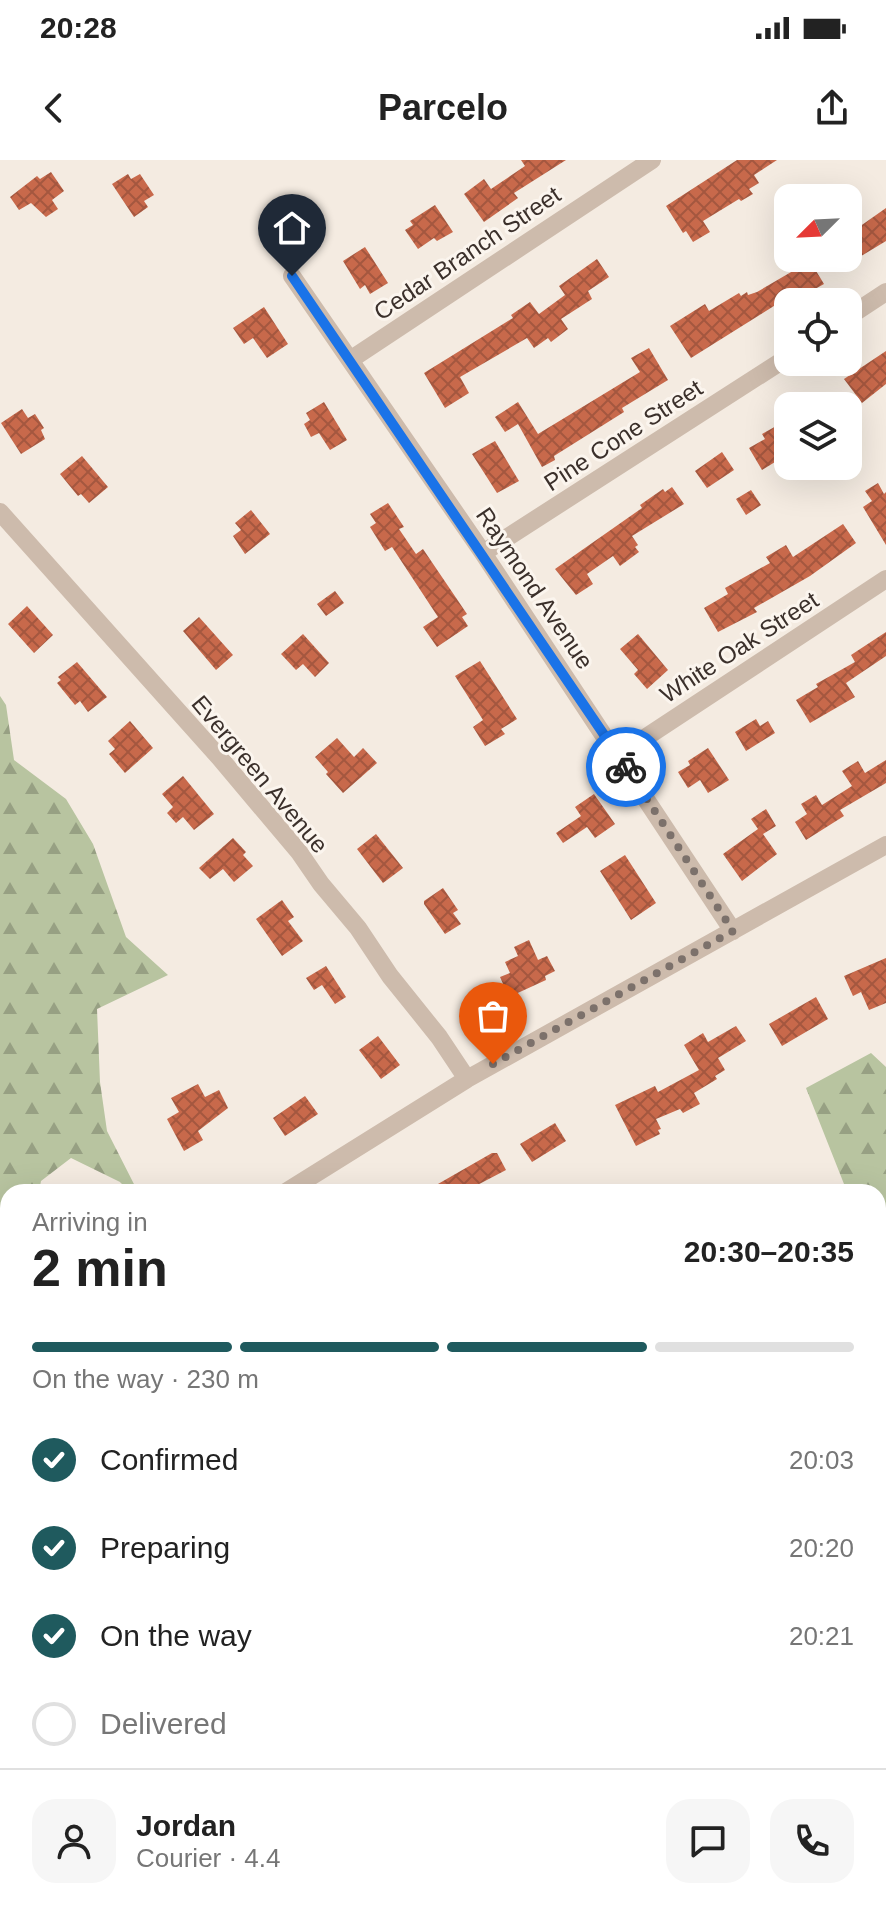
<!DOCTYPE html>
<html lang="en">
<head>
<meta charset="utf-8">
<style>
  :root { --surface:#fff; --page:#f6f6f6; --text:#222; --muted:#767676; --line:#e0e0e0; --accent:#1f5a5e }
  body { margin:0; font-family:Helvetica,sans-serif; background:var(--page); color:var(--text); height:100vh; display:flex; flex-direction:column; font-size:30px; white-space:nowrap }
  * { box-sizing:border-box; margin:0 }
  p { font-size:26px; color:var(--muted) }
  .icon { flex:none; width:44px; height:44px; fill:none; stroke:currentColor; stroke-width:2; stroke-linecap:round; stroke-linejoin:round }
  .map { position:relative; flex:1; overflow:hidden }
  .panel { position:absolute; left:0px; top:1024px; width:886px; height:744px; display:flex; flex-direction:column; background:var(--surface); border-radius:24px 24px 0 0; box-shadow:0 8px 32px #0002 }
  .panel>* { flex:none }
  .needle { width:52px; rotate:246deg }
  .controls { position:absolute; left:774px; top:24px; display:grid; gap:16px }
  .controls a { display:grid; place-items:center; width:88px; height:88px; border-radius:16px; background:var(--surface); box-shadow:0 8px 32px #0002; font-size:40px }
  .pin { position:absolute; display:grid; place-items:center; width:68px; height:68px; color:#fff; margin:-82px -34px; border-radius:50% 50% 50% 0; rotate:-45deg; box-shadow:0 0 8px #0007 }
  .pin .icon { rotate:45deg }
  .courier { position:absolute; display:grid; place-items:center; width:80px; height:80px; margin:-40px; border:6px solid #1a73e8; border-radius:50%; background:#fff; color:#222; box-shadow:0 2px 10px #0007 }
  .summary em { font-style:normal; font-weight:700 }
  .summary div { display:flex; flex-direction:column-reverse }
  .summary { display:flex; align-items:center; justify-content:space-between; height:136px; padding:0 32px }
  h1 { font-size:52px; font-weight:700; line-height:60px }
  .bar { display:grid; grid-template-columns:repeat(4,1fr); gap:12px 8px; align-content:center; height:96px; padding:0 32px }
  .bar i { height:10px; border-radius:6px; background:var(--line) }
  .bar .active { background:var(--accent) }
  .bar p { grid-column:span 4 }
  .line { display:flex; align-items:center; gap:20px; padding:0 32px; border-top:2px solid var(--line) }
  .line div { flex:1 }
  .round { display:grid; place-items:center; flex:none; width:84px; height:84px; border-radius:24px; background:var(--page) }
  ol { padding:0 32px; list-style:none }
  li { display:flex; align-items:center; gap:24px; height:88px }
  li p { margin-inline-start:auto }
  li .icon { padding:8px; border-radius:50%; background:var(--accent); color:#fff; stroke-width:4 }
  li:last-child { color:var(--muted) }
  li i { width:44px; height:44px; border:4px solid var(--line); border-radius:50% }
  .status { display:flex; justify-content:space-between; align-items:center; height:56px; padding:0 40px; background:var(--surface); direction:ltr }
  .status svg { height:22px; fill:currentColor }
  header { display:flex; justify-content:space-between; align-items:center; height:104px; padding:0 32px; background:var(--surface); font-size:36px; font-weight:700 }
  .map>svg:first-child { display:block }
  .forest { fill:url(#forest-firs) }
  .building { fill:url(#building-cross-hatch) }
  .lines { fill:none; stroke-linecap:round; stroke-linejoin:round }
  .street { stroke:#cdbbac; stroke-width:18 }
  .secondary { stroke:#a18a7d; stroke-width:20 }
  .done { stroke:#7c716b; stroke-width:8; stroke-dasharray:0 14.4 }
  .route { stroke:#1a73e8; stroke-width:10 }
  .labels { text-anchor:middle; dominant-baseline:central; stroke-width:6; stroke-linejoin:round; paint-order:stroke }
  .street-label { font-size:24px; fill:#3b302b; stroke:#fbf5ee }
</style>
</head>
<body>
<div class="status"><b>20:28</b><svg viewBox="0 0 49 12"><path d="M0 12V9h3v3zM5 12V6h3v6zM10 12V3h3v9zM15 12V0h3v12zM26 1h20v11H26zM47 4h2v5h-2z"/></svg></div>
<header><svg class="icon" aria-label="back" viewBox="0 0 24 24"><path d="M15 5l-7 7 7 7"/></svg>Parcelo<svg class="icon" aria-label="share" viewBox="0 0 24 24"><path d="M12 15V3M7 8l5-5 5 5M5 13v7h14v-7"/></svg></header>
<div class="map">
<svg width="886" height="1768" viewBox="0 0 886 1768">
  <defs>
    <pattern id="forest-firs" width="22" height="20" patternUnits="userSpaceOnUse" patternTransform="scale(2)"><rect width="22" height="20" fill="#b8c4a0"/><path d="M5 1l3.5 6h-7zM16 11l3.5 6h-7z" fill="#97a083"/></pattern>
    <pattern id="building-cross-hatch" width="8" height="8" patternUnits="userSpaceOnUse" patternTransform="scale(2)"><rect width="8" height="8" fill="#c8694b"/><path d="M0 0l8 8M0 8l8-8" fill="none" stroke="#a4573f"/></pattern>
  </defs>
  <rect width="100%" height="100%" fill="#f4ebe1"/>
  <!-- forest -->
  <path class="forest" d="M 0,536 L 6,545 L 14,600 L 66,639 L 93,684 L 126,777 L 168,815 L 97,849 L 100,922 L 107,971 L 138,1032 L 130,1032 L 120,1022 L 71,998 L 41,1021 L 39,1032 L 8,1032 L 8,1132 L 0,1130 Z
    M 871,893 L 886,907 L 886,1117 L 878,1114 L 878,1032 L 833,1032 L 844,1024 L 806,928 Z
    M 878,1477 L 886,1477 L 886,1768 L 605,1768 L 614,1760 L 878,1760 Z
    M 0,1519 L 8,1521 L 8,1631 L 0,1634 Z
    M 8,1723 L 8,1760 L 318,1760 L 307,1768 L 0,1768 L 0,1730 Z"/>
  <!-- building -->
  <path class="building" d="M 521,0 L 566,0 L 514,33 L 518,38 L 484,62 L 464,34 L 484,19 L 491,29 L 525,6 Z
    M 737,0 L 777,0 L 754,15 L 759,23 L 749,29 L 753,34 L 741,41 L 739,39 L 703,61 L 710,72 L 693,82 L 686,71 L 683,73 L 666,46 Z
    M 51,12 L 64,31 L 52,40 L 58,49 L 46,57 L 31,43 L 19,50 L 10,37 L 37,16 L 40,19 Z
    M 128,14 L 131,19 L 140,14 L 154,35 L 144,41 L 148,47 L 134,57 L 112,24 Z
    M 435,45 L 453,72 L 437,81 L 434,78 L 418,89 L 405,70 L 413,65 L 410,61 Z
    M 886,48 L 886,81 L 848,104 L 848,49 L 859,67 Z
    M 365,87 L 388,123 L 370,134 L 365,125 L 360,129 L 343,101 Z
    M 597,99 L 609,117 L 588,131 L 592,139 L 561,159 L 568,169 L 551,182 L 548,178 L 534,188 L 527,178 L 460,217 L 469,233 L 445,248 L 424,213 L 513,158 L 511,155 L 530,142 L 539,154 L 565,135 L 559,126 Z
    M 810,101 L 824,124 L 788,144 L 785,139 L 691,198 L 670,166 L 705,144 L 709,151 L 739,133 L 741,136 L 747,132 L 748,135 L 757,132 Z
    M 264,147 L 288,184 L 267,198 L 253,178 L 244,184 L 233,168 Z
    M 649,188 L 668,220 L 622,248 L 624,252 L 554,296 L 555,300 L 542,307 L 518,264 L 505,272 L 495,257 L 518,242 L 538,274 L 640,212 L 631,198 Z
    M 886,191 L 886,224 L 862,243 L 844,219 Z
    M 324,242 L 347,280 L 330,290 L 319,273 L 311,277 L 304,264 L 310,260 L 306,253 Z
    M 22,249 L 28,258 L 35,254 L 44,268 L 41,270 L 45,279 L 21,294 L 1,263 Z
    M 778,265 L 788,282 L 788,294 L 762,310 L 749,288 L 765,279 L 762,274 Z
    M 495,281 L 519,321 L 497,333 L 472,294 Z
    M 722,292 L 734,310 L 707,328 L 695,311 Z
    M 82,296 L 108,327 L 89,343 L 81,334 L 78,336 L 60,314 Z
    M 878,323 L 884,334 L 886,332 L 886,385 L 863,347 L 872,341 L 865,331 Z
    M 672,327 L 684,344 L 632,376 L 638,385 L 635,387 L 639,392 L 620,406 L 613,396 L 587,414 L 593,424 L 576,435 L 555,409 L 642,348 L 640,345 L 663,329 L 665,332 Z
    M 751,330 L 761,345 L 746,355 L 736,339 Z
    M 388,343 L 404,367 L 399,369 L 416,394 L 423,389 L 467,454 L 462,457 L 468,466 L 437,487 L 423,467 L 438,457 L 392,387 L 385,391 L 370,367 L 376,363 L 370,354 Z
    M 251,350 L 270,374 L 245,394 L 233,376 L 241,370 L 235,363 Z
    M 843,364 L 856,383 L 810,416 L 754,448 L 757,452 L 718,472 L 704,448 L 728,434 L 725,428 L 770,403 L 766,397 L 786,385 L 793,397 Z
    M 335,431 L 344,443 L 326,456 L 317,444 Z
    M 27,446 L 53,475 L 34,493 L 8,464 Z
    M 199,457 L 233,495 L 216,510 L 183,471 Z
    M 886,472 L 886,496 L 846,523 L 855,537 L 810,563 L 796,540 L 818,527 L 816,524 L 855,502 L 851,495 Z
    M 303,474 L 329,503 L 315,517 L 303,504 L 296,510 L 281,494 Z
    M 638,474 L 668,510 L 647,529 L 634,514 L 638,510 L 620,489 Z
    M 480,501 L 517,559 L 501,569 L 505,574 L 485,586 L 473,567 L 483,560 L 455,516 Z
    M 77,502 L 107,537 L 88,552 L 80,541 L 75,545 L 57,523 L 61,520 L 58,517 Z
    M 756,559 L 760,566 L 768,561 L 775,573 L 746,591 L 735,572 Z
    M 130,561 L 153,588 L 125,613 L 109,594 L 115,589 L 108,581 Z
    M 337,578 L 354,597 L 363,588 L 377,603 L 343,633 L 326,614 L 328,612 L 315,597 Z
    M 708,588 L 729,620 L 708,633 L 700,620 L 688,628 L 678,612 L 690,605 L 688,601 Z
    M 886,600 L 886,623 L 840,650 L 844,656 L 806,680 L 795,662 L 807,654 L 801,644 L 816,635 L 822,645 L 852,626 L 842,611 L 858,601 L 865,613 Z
    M 183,616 L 214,654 L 194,670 L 183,657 L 176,663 L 167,653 L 173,647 L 162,634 Z
    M 594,634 L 615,664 L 595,678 L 587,667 L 563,683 L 556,673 L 581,656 L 575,647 Z
    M 766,649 L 776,666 L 763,674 L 777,694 L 742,721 L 723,694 L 758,669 L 751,659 Z
    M 376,674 L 403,708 L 383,723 L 357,689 Z
    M 233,678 L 246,692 L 243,695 L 253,706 L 234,722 L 223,709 L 210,719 L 199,708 Z
    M 625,695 L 656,743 L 631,760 L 600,711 Z
    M 443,728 L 458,750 L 453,753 L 461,764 L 445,774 L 424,744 L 424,741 Z
    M 282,740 L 294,757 L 288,761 L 303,781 L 282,796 L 256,759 Z
    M 529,780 L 538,800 L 547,796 L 555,811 L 545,816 L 546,820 L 509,837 L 500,817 L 510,813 L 505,802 L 518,796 L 514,787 Z
    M 886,798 L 886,843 L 869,850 L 861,832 L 853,836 L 844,816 Z
    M 326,806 L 346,837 L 335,844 L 322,825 L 314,830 L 306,818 Z
    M 816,837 L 828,859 L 782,886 L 769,864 Z
    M 736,866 L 746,881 L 718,898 L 725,910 L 715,916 L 717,919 L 694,933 L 700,944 L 683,953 L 680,949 L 656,959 L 661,969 L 658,970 L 660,974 L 636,986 L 615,945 L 655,926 L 658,932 L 699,910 L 684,885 L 703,873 L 708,882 Z
    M 378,876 L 400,905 L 381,919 L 359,890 Z
    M 198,924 L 205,937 L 219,930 L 228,948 L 198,971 L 203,980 L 184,991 L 167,959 L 179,952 L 171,938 Z
    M 305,936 L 318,954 L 285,976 L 273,958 Z
    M 555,963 L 566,981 L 532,1002 L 520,984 Z
    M 492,993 L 497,993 L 506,1010 L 464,1032 L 424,1032 Z"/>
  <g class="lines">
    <!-- street -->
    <path class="street" d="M 292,116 L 483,393 L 733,771
      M 848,157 L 886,132
      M 350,200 L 652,0
      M 0,352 L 219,597 L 299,692 L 321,724 L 358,768 L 390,816 L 439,877 L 467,919
      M 483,393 L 788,197
      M 619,595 L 886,419
      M 286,1032 L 467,919 L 886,685"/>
    <!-- secondary -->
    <path class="secondary" d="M 0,1148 L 8,1151
      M 878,1451 L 886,1450
      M 529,1760 L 535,1768"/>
  </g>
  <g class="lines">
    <!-- done -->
    <path class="done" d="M 493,904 L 733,771 L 626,607"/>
    <!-- route -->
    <path class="route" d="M 292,116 L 626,607"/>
  </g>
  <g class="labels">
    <!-- street labels -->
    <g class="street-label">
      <text transform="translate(467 93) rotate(-34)">Cedar Branch Street</text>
      <text transform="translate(623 275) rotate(-33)">Pine Cone Street</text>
      <text transform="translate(535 428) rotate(56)">Raymond Avenue</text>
      <text transform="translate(739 487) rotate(-33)">White Oak Street</text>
      <text transform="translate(260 614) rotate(50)">Evergreen Avenue</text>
    </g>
  </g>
</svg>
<div class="controls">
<a><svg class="needle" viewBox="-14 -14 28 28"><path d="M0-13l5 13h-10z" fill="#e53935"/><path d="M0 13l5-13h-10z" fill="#767676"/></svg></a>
<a><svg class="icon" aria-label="locate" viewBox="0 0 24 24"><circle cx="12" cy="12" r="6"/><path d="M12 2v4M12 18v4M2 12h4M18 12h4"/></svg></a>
<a><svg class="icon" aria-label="layers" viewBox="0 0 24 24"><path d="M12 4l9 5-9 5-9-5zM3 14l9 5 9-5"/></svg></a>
</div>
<div class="pin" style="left:493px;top:904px;background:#ea580c"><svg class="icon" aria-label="bag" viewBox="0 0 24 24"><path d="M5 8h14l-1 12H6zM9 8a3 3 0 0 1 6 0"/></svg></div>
<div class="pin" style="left:292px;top:116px;background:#1f2937"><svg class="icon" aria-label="home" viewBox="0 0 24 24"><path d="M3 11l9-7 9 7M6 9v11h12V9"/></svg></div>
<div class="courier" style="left:626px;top:607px"><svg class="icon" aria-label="bike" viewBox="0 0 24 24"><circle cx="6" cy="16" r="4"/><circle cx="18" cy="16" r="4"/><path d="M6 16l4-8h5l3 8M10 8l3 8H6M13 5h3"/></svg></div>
<section class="panel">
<div class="summary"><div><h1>2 min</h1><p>Arriving in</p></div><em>20:30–20:35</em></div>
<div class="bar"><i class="active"></i><i class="active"></i><i class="active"></i><i></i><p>On the way · 230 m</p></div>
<ol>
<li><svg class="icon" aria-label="check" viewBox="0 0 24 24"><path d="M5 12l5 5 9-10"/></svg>Confirmed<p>20:03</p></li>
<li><svg class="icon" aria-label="check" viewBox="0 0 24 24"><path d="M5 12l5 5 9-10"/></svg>Preparing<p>20:20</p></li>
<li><svg class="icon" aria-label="check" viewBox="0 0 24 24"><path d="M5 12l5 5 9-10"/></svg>On the way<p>20:21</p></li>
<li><i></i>Delivered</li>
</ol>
<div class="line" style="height:144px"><a class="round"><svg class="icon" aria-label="person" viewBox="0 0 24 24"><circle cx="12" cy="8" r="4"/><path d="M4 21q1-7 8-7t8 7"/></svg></a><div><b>Jordan</b><p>Courier · 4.4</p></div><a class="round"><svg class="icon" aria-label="chat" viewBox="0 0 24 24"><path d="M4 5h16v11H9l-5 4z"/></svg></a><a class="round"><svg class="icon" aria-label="phone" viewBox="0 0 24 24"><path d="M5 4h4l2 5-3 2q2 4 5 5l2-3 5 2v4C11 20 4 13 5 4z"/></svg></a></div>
</section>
</div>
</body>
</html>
